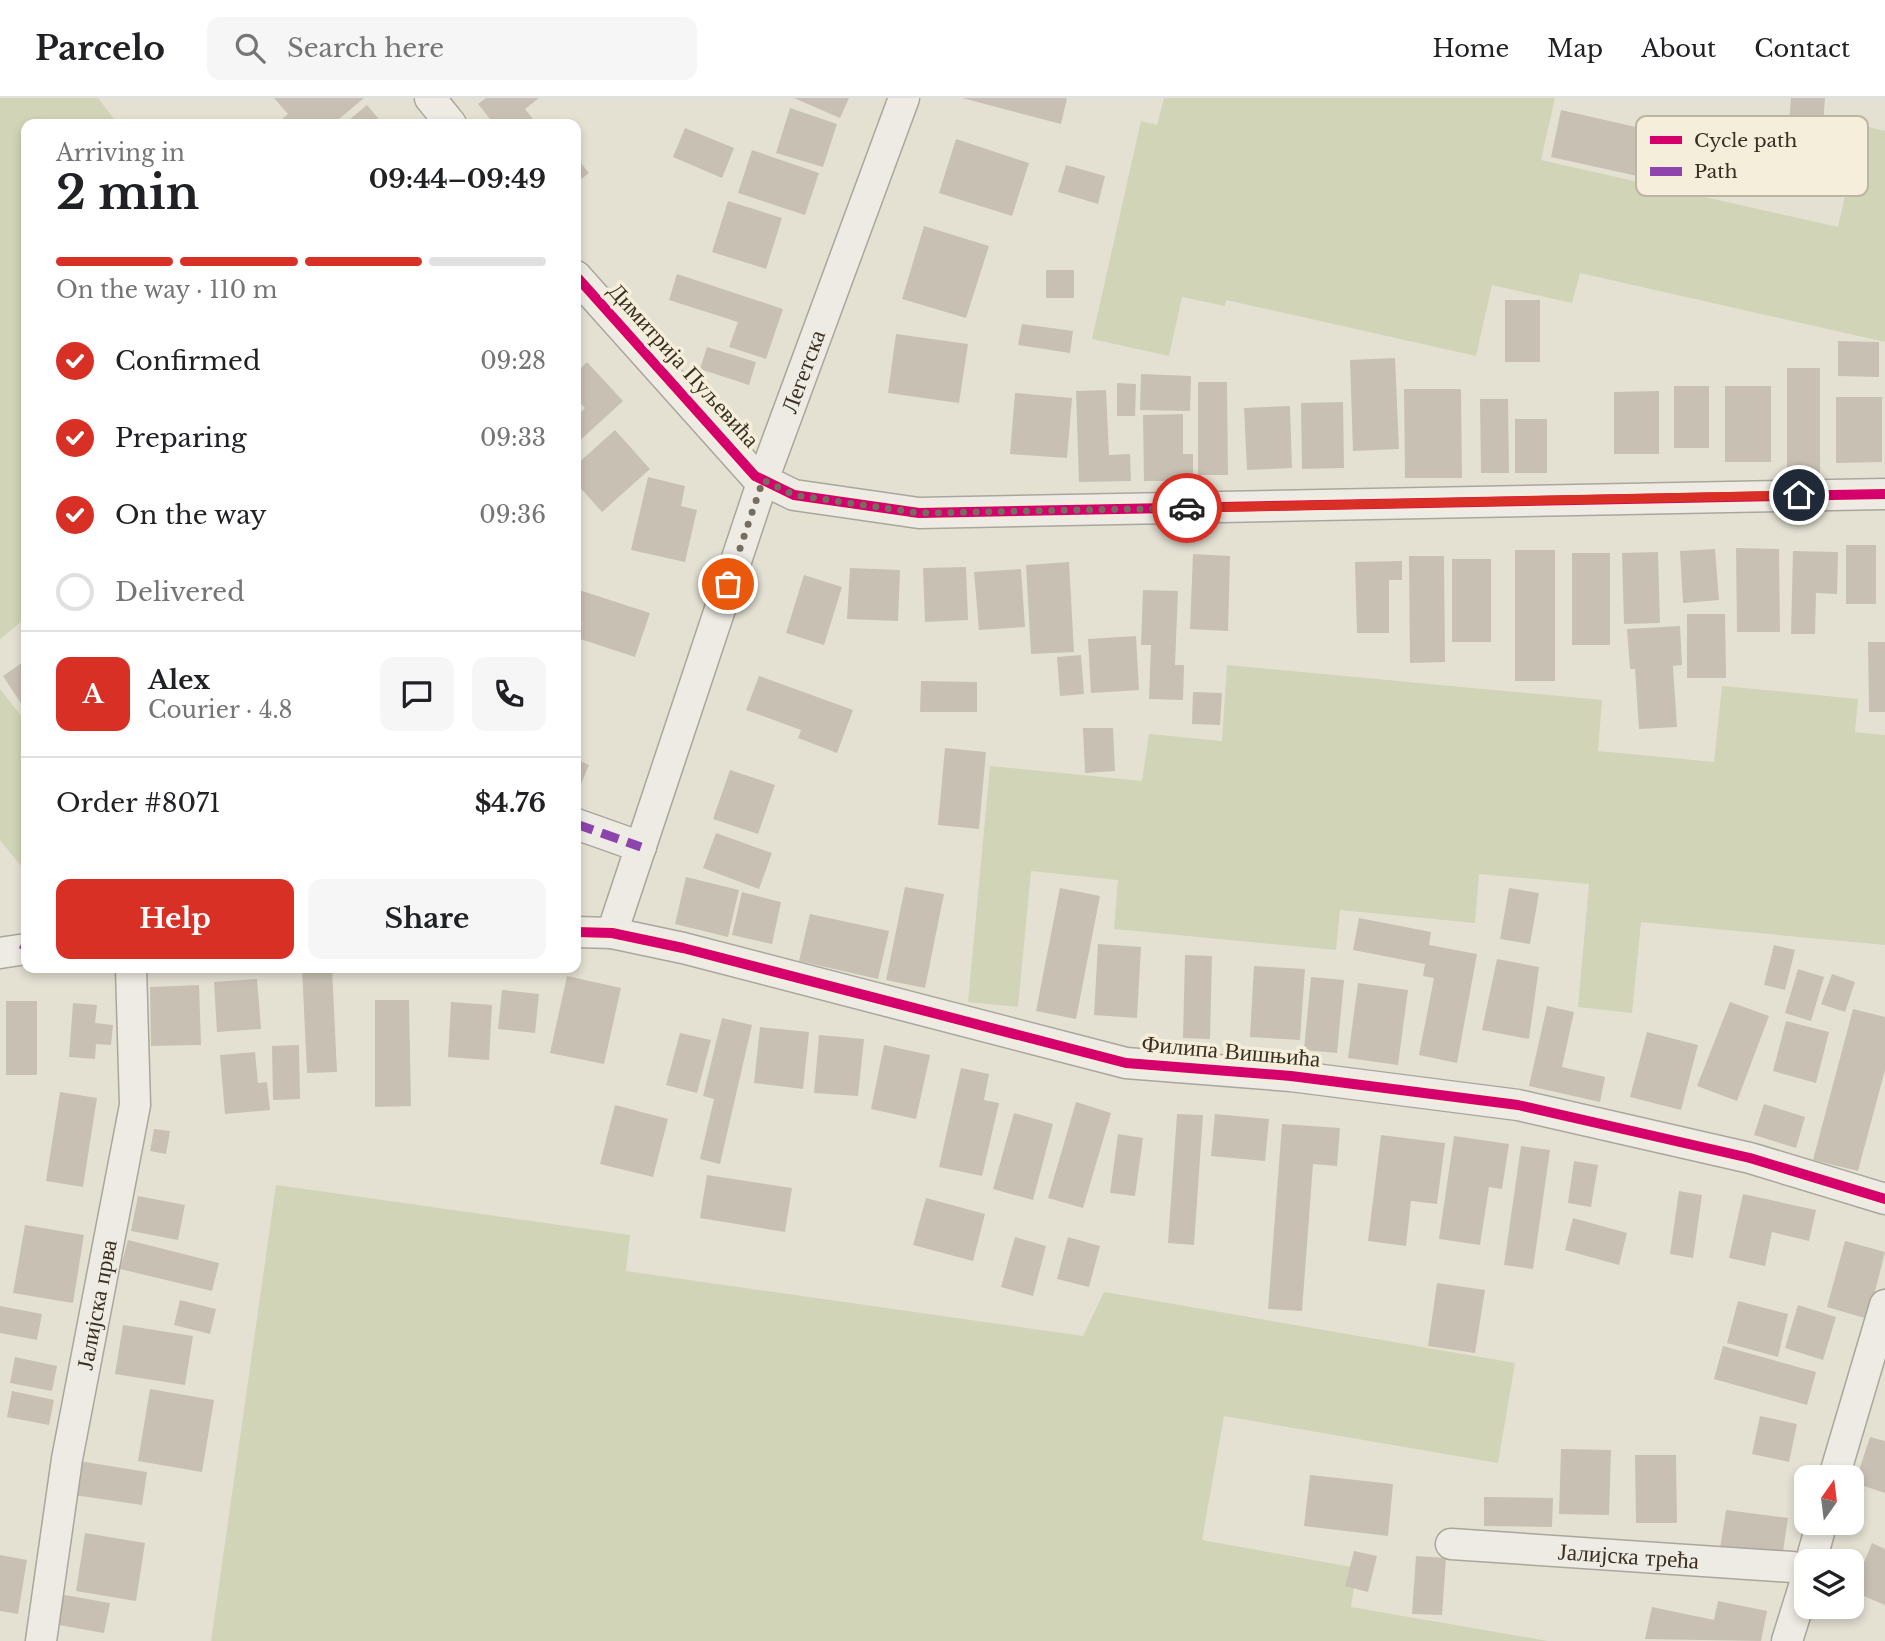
<!DOCTYPE html>
<html lang="en">
<head>
<meta charset="utf-8">
<style>
  :root { --surface:#fff; --page:#f6f6f6; --text:#202124; --muted:#757577; --line:#e0e0e0; --accent:#d93025 }
  body { margin:0; font-family:"Libre Baskerville",serif; background:var(--page); color:var(--text); height:100vh; display:flex; flex-direction:column; font-size:26px; white-space:nowrap }
  * { box-sizing:border-box; margin:0 }
  p { font-size:23px; color:var(--muted) }
  .icon { flex:none; width:38px; height:38px; fill:none; stroke:currentColor; stroke-width:2; stroke-linecap:round; stroke-linejoin:round }
  .map { position:relative; flex:1; overflow:hidden }
  .panel { position:absolute; left:21px; top:21px; width:560px; height:854px; display:flex; flex-direction:column; background:var(--surface); border-radius:14px; box-shadow:0 4px 10px #0003 }
  .panel>* { flex:none }
  .needle { width:46px; rotate:14deg }
  .tools { position:absolute; left:1794px; top:1367px; display:grid; gap:14px }
  .tools a { display:grid; place-items:center; width:70px; height:70px; border-radius:14px; background:var(--surface); box-shadow:0 4px 10px #0003; font-size:35px }
  .pin { position:absolute; display:grid; place-items:center; width:60px; height:60px; color:#fff; margin:-30px; border:4px solid #fff; border-radius:50%; box-shadow:0 2px 7px #0007 }
  .courier { position:absolute; display:grid; place-items:center; width:70px; height:70px; margin:-35px; border:5px solid #d93025; border-radius:50%; background:#fff; color:#222; box-shadow:0 2px 9px #0007 }
  .headline em { font-style:normal; font-weight:700 }
  .headline div { display:flex; flex-direction:column-reverse }
  .headline { display:flex; align-items:center; justify-content:space-between; height:119px; padding:0 35px }
  h1 { font-size:46px; font-weight:700; line-height:52px }
  .bar { display:grid; grid-template-columns:repeat(4,1fr); gap:10px 7px; align-content:center; height:84px; padding:0 35px }
  .bar i { height:9px; border-radius:5px; background:var(--line) }
  .bar .on { background:var(--accent) }
  .bar p { grid-column:span 4 }
  .line { display:flex; align-items:center; gap:18px; padding:0 35px; border-top:2px solid var(--line) }
  .line div { flex:1 }
  .round { display:grid; place-items:center; flex:none; width:74px; height:74px; border-radius:14px; background:var(--page) }
  ol { padding:0 35px; list-style:none }
  li { display:flex; align-items:center; gap:21px; height:77px }
  li p { margin-inline-start:auto }
  li .icon { padding:7px; border-radius:50%; background:var(--accent); color:#fff; stroke-width:4 }
  li:last-child { color:var(--muted) }
  li i { width:38px; height:38px; border:4px solid var(--line); border-radius:50% }
  .action { display:flex; gap:14px; margin-top:auto; padding:14px 35px }
  .action a { flex:1; height:80px; border-radius:14px; background:var(--accent); color:#fff; font-size:28px; font-weight:700; line-height:80px; text-align:center }
  .action a+a { background:var(--page); color:var(--text) }
  header { display:flex; align-items:center; gap:42px; box-sizing:border-box; height:98px; padding:0 35px; background:var(--surface); border-bottom:2px solid var(--line) }
  header strong { font-size:33px }
  nav { display:flex; gap:38px; margin-inline-start:auto; font-size:24px }
  .search { width:490px; height:63px; background:var(--page); display:flex; align-items:center; gap:18px; box-sizing:border-box; padding:0 24px; border-radius:14px; color:var(--muted); font-size:26px }
  .map>svg:first-child { display:block }
  .green { fill:#d1d4b6 }
  .building { fill:#c8c0b3 }
  .lines { fill:none; stroke-linecap:round; stroke-linejoin:round }
  .street-casing { stroke:#aaa69b; stroke-width:33 }
  .street { stroke:#edebe3; stroke-width:30 }
  .quiet { stroke:#8e44ad; stroke-width:9; stroke-dasharray:18 9; stroke-linecap:butt }
  .cycleway-casing { stroke:#f4eeda; stroke-width:15 }
  .cycleway { stroke:#d6006c; stroke-width:10 }
  .done { stroke:#766d60; stroke-width:7; stroke-dasharray:0 12.6 }
  .route { stroke:#d93025; stroke-width:9 }
  .labels { text-anchor:middle; dominant-baseline:central; stroke-width:7; stroke-linejoin:round; paint-order:stroke }
  .street-label { font-size:23px; fill:#3a2f22; stroke:#f4eeda }
  .key { fill:#f4eeda; stroke:#bcb5a3; stroke-width:2 }
  .key-label { font-size:19px; fill:#3a2f22 }
</style>
</head>
<body>
<header>
<strong>Parcelo</strong>
<div class="search"><svg class="icon" aria-label="search" viewBox="0 0 24 24"><circle cx="10" cy="10" r="6"/><path d="M15 15l6 6"/></svg>Search here</div>
<nav><a>Home</a><a>Map</a><a>About</a><a>Contact</a></nav>
</header>
<div class="map">
<svg width="1885" height="1543" viewBox="0 0 1885 1543">
  <rect width="100%" height="100%" fill="#e4e1d3"/>
  <!-- green -->
  <path class="green" d="M 0,0 L 98,0 L 118,26 L 26,26 L 26,520 L 0,541 Z
    M 1164,0 L 1555,0 L 1541,62 L 1838,129 L 1861,27 L 1885,33 L 1885,244 L 1580,175 L 1572,205 L 1492,187 L 1476,258 L 1226,202 L 1225,208 L 1182,199 L 1169,258 L 1092,241 L 1141,23 L 1157,27 Z
    M 1227,567 L 1602,602 L 1598,653 L 1714,664 L 1722,588 L 1858,601 L 1855,634 L 1885,637 L 1885,847 L 1641,824 L 1632,915 L 1578,909 L 1589,786 L 1479,776 L 1475,825 L 1340,812 L 1336,852 L 1114,831 L 1118,782 L 1031,773 L 1018,909 L 968,904 L 990,668 L 1142,683 L 1149,636 L 1222,643 Z
    M 0,591 L 26,624 L 26,766 L 22,769 L 0,742 Z
    M 276,1087 L 630,1137 L 626,1173 L 1083,1238 L 1104,1194 L 1515,1265 L 1498,1365 L 1224,1318 L 1202,1442 L 1357,1470 L 1351,1509 L 1548,1543 L 211,1543 Z"/>
  <!-- building -->
  <path class="building" d="M 274,0 L 364,0 L 333,26 L 276,26 L 288,16 Z
    M 486,0 L 539,0 L 525,11 L 537,26 L 494,26 L 478,6 Z
    M 794,0 L 849,0 L 840,20 Z
    M 962,0 L 1067,0 L 1061,26 Z
    M 1791,0 L 1825,0 L 1820,69 L 1786,66 Z
    M 367,7 L 383,26 L 344,26 Z
    M 790,10 L 837,26 L 823,69 L 776,55 Z
    M 1561,12 L 1715,47 L 1705,93 L 1551,59 Z
    M 685,30 L 734,50 L 722,80 L 673,59 Z
    M 956,41 L 1029,65 L 1012,118 L 939,95 Z
    M 752,52 L 819,75 L 805,117 L 738,95 Z
    M 576,59 L 589,75 L 576,85 Z
    M 1066,67 L 1105,78 L 1098,106 L 1058,94 Z
    M 728,103 L 782,120 L 766,171 L 712,154 Z
    M 924,128 L 989,148 L 966,220 L 902,201 Z
    M 1046,172 L 1074,172 L 1074,200 L 1046,200 Z
    M 677,176 L 783,211 L 766,261 L 729,249 L 738,224 L 669,202 Z
    M 1505,202 L 1540,202 L 1540,264 L 1505,264 Z
    M 1022,226 L 1073,233 L 1070,255 L 1018,247 Z
    M 896,236 L 968,246 L 959,305 L 888,295 Z
    M 1838,243 L 1879,244 L 1879,279 L 1838,278 Z
    M 707,249 L 756,264 L 749,287 L 700,271 Z
    M 1395,260 L 1399,351 L 1353,353 L 1350,262 Z
    M 587,264 L 623,303 L 576,346 L 576,319 L 585,310 L 576,300 L 576,275 Z
    M 1787,270 L 1820,270 L 1820,378 L 1787,377 Z
    M 1141,276 L 1191,278 L 1190,313 L 1140,312 Z
    M 1198,284 L 1227,284 L 1228,377 L 1198,377 Z
    M 1117,285 L 1136,286 L 1135,318 L 1117,318 Z
    M 1674,288 L 1709,288 L 1709,350 L 1674,350 Z
    M 1725,288 L 1771,288 L 1771,364 L 1725,364 Z
    M 1404,291 L 1461,291 L 1462,380 L 1405,380 Z
    M 1106,292 L 1109,357 L 1130,356 L 1131,383 L 1079,384 L 1076,293 Z
    M 1659,293 L 1659,356 L 1614,356 L 1614,294 Z
    M 1015,295 L 1072,300 L 1067,360 L 1010,356 Z
    M 1836,299 L 1882,299 L 1882,364 L 1836,365 Z
    M 1480,301 L 1508,301 L 1509,375 L 1481,375 Z
    M 1343,304 L 1344,370 L 1302,371 L 1301,305 Z
    M 1290,308 L 1292,370 L 1247,372 L 1244,310 Z
    M 1183,316 L 1183,356 L 1193,356 L 1193,383 L 1144,383 L 1143,317 Z
    M 1515,321 L 1547,321 L 1547,375 L 1515,375 Z
    M 615,332 L 650,371 L 602,414 L 576,385 L 576,367 Z
    M 648,379 L 685,388 L 681,408 L 697,412 L 685,464 L 631,452 Z
    M 1846,447 L 1876,447 L 1876,506 L 1846,506 Z
    M 1736,450 L 1779,451 L 1780,534 L 1737,534 Z
    M 1715,451 L 1719,502 L 1683,505 L 1680,453 Z
    M 1515,452 L 1555,452 L 1555,583 L 1515,583 Z
    M 1793,453 L 1838,454 L 1837,496 L 1816,495 L 1815,536 L 1791,536 Z
    M 1658,454 L 1660,525 L 1624,526 L 1622,455 Z
    M 1572,455 L 1610,455 L 1610,547 L 1572,547 Z
    M 1193,456 L 1230,458 L 1228,533 L 1190,531 Z
    M 1409,458 L 1444,458 L 1445,564 L 1410,565 Z
    M 1452,461 L 1491,461 L 1491,544 L 1452,544 Z
    M 1402,463 L 1402,482 L 1389,482 L 1389,535 L 1357,535 L 1355,464 Z
    M 1069,464 L 1074,554 L 1031,556 L 1026,467 Z
    M 966,469 L 968,522 L 925,524 L 923,470 Z
    M 850,470 L 900,472 L 898,523 L 847,521 Z
    M 1021,471 L 1025,529 L 979,532 L 974,474 Z
    M 804,477 L 842,489 L 824,547 L 786,535 Z
    M 576,491 L 650,515 L 635,559 L 577,540 L 582,525 L 576,523 Z
    M 1143,492 L 1178,493 L 1175,567 L 1184,567 L 1183,602 L 1149,601 L 1151,547 L 1141,547 Z
    M 1687,516 L 1725,516 L 1726,580 L 1687,580 Z
    M 1680,528 L 1682,567 L 1673,568 L 1677,629 L 1639,631 L 1635,571 L 1630,571 L 1627,531 Z
    M 1136,538 L 1139,592 L 1091,595 L 1088,541 Z
    M 1868,544 L 1885,544 L 1885,614 L 1869,614 Z
    M 1081,557 L 1084,596 L 1060,598 L 1057,559 Z
    M 26,562 L 26,613 L 3,578 Z
    M 759,578 L 853,612 L 837,655 L 798,640 L 801,632 L 746,612 Z
    M 921,583 L 977,584 L 977,614 L 920,614 Z
    M 1193,594 L 1222,595 L 1220,627 L 1192,626 Z
    M 1083,630 L 1113,630 L 1115,673 L 1085,675 Z
    M 945,650 L 986,654 L 979,731 L 938,727 Z
    M 576,661 L 589,667 L 576,698 Z
    M 730,672 L 775,687 L 758,736 L 713,721 Z
    M 716,735 L 772,755 L 759,791 L 703,770 Z
    M 686,779 L 739,792 L 728,839 L 675,826 Z
    M 905,789 L 944,796 L 925,890 L 886,882 Z
    M 1060,790 L 1100,798 L 1076,921 L 1036,913 Z
    M 1509,790 L 1539,795 L 1530,846 L 1500,841 Z
    M 742,794 L 781,804 L 772,846 L 732,837 Z
    M 810,816 L 889,833 L 878,881 L 799,863 Z
    M 1359,820 L 1431,834 L 1429,847 L 1477,856 L 1457,965 L 1419,957 L 1434,880 L 1423,878 L 1425,866 L 1353,852 Z
    M 1098,846 L 1141,849 L 1137,920 L 1094,917 Z
    M 1774,847 L 1795,852 L 1785,892 L 1764,887 Z
    M 1185,857 L 1212,858 L 1210,941 L 1183,940 Z
    M 1497,861 L 1539,869 L 1529,941 L 1482,932 Z
    M 1254,868 L 1305,871 L 1300,942 L 1250,939 Z
    M 302,870 L 332,870 L 337,974 L 307,975 Z
    M 1798,871 L 1824,879 L 1811,923 L 1785,915 Z
    M 1832,876 L 1855,884 L 1845,914 L 1821,906 Z
    M 567,878 L 621,890 L 604,966 L 550,955 Z
    M 1311,879 L 1344,882 L 1337,955 L 1304,952 Z
    M 257,881 L 261,931 L 217,934 L 214,884 Z
    M 1358,885 L 1408,892 L 1398,967 L 1348,960 Z
    M 199,887 L 201,947 L 151,948 L 150,889 Z
    M 502,892 L 539,896 L 535,935 L 498,931 Z
    M 375,902 L 409,902 L 411,1008 L 375,1009 Z
    M 6,903 L 37,903 L 37,977 L 6,977 Z
    M 451,904 L 492,907 L 489,962 L 448,959 Z
    M 1730,904 L 1769,918 L 1737,1003 L 1697,988 Z
    M 73,905 L 97,907 L 95,925 L 113,927 L 111,947 L 96,946 L 95,961 L 69,959 Z
    M 1547,908 L 1574,914 L 1562,969 L 1605,979 L 1600,1004 L 1529,988 Z
    M 1853,911 L 1885,919 L 1885,972 L 1858,1073 L 1813,1062 Z
    M 722,920 L 752,927 L 720,1066 L 700,1061 L 714,1001 L 703,998 Z
    M 1786,923 L 1829,934 L 1816,985 L 1773,973 Z
    M 760,929 L 809,934 L 803,991 L 754,985 Z
    M 1647,934 L 1698,947 L 1681,1012 L 1630,999 Z
    M 680,935 L 711,942 L 697,995 L 666,987 Z
    M 819,937 L 864,941 L 858,998 L 814,995 Z
    M 299,947 L 300,1001 L 273,1002 L 272,948 Z
    M 884,947 L 930,957 L 916,1021 L 871,1011 Z
    M 255,954 L 258,985 L 267,984 L 270,1012 L 225,1016 L 220,957 Z
    M 961,970 L 989,976 L 984,1002 L 999,1005 L 982,1078 L 939,1069 Z
    M 60,994 L 97,1000 L 83,1089 L 46,1083 Z
    M 1076,1004 L 1111,1015 L 1083,1110 L 1048,1100 Z
    M 1764,1006 L 1805,1019 L 1796,1050 L 1754,1037 Z
    M 615,1007 L 668,1021 L 653,1079 L 600,1066 Z
    M 1014,1015 L 1053,1026 L 1033,1102 L 993,1091 Z
    M 1177,1016 L 1203,1017 L 1194,1147 L 1168,1145 Z
    M 1215,1016 L 1269,1021 L 1265,1063 L 1211,1058 Z
    M 1282,1026 L 1340,1030 L 1337,1068 L 1313,1066 L 1302,1213 L 1268,1211 Z
    M 154,1031 L 170,1033 L 166,1056 L 150,1053 Z
    M 1118,1036 L 1143,1040 L 1135,1098 L 1110,1095 Z
    M 1381,1037 L 1445,1045 L 1437,1106 L 1411,1103 L 1406,1148 L 1368,1143 Z
    M 1454,1038 L 1509,1046 L 1502,1091 L 1489,1089 L 1480,1147 L 1439,1141 Z
    M 1521,1048 L 1550,1052 L 1533,1171 L 1504,1167 Z
    M 1574,1063 L 1598,1067 L 1591,1109 L 1568,1105 Z
    M 707,1077 L 792,1090 L 785,1134 L 700,1120 Z
    M 1679,1093 L 1702,1097 L 1693,1160 L 1670,1156 Z
    M 1743,1096 L 1816,1112 L 1809,1143 L 1772,1134 L 1765,1168 L 1729,1160 Z
    M 138,1098 L 185,1107 L 178,1142 L 131,1133 Z
    M 926,1100 L 985,1116 L 973,1163 L 913,1147 Z
    M 1573,1120 L 1627,1135 L 1619,1167 L 1565,1152 Z
    M 25,1127 L 84,1137 L 73,1205 L 13,1195 Z
    M 1015,1139 L 1046,1148 L 1033,1198 L 1001,1189 Z
    M 1068,1139 L 1100,1148 L 1089,1189 L 1057,1181 Z
    M 128,1142 L 219,1165 L 212,1193 L 120,1171 Z
    M 1845,1143 L 1885,1154 L 1868,1221 L 1827,1209 Z
    M 1437,1185 L 1485,1192 L 1475,1255 L 1428,1248 Z
    M 180,1202 L 216,1211 L 210,1236 L 174,1227 Z
    M 1738,1203 L 1788,1216 L 1778,1259 L 1727,1245 Z
    M 1798,1207 L 1836,1219 L 1823,1262 L 1785,1250 Z
    M 0,1208 L 42,1216 L 37,1242 L 0,1235 Z
    M 123,1227 L 193,1238 L 185,1287 L 115,1276 Z
    M 1723,1248 L 1816,1274 L 1807,1307 L 1714,1281 Z
    M 15,1259 L 57,1268 L 52,1293 L 10,1285 Z
    M 150,1291 L 214,1302 L 202,1374 L 138,1363 Z
    M 12,1293 L 54,1302 L 49,1327 L 7,1319 Z
    M 1760,1318 L 1797,1326 L 1789,1364 L 1752,1356 Z
    M 1870,1339 L 1885,1343 L 1885,1395 L 1855,1385 Z
    M 1561,1351 L 1611,1352 L 1609,1417 L 1559,1416 Z
    M 1635,1357 L 1676,1357 L 1677,1425 L 1636,1425 Z
    M 79,1363 L 147,1374 L 142,1407 L 74,1397 Z
    M 1310,1377 L 1393,1386 L 1388,1438 L 1304,1428 Z
    M 1484,1399 L 1553,1400 L 1552,1429 L 1484,1428 Z
    M 1726,1412 L 1788,1420 L 1782,1460 L 1720,1451 Z
    M 85,1435 L 145,1445 L 136,1503 L 76,1493 Z
    M 1872,1445 L 1885,1451 L 1885,1507 L 1852,1493 L 1852,1463 L 1839,1463 L 1842,1455 L 1864,1464 Z
    M 1354,1453 L 1377,1458 L 1368,1494 L 1345,1488 Z
    M 0,1457 L 27,1462 L 18,1516 L 0,1513 Z
    M 1416,1458 L 1446,1460 L 1442,1517 L 1412,1516 Z
    M 59,1496 L 110,1505 L 104,1535 L 53,1526 Z
    M 1718,1503 L 1767,1513 L 1761,1543 L 1645,1541 L 1652,1509 L 1714,1522 Z"/>
  <g class="lines">
    <!-- street casing -->
    <g class="street-casing">
      <g id="street">
        <path d="M 430,0 L 451,26"/>
        <path d="M 576,178 L 755,378 L 794,397 L 919,415 L 1885,396"/>
        <path d="M 576,726 L 641,749"/>
        <path d="M 576,834 L 612,835 L 683,850 L 1126,965 L 1291,978 L 1518,1007 L 1750,1060 L 1885,1101"/>
        <path id="s1" d="M 612,835 L 763,382 L 904,0"/>
        <path d="M 0,855 L 26,851"/>
        <path d="M 1834,1379 L 1885,1207"/>
        <path id="s2" d="M 1451,1446 L 1792,1469 L 1806,1472"/>
        <path d="M 1811,1463 L 1822,1424"/>
        <path id="s3" d="M 41,1543 L 67,1361 L 135,1007 L 131,870"/>
        <path d="M 1787,1543 L 1806,1482"/>
      </g>
    </g>
    <!-- street -->
    <use href="#street" class="street"/>
    <!-- quiet -->
    <path class="quiet" d="M 576,726 L 641,749
      M 23,852 L 26,846"/>
    <!-- cycleway casing -->
    <g class="cycleway-casing">
      <path id="cycleway" d="M 576,178 L 755,378 L 794,397 L 919,415 L 1885,396
        M 576,834 L 612,835 L 683,850 L 1126,965 L 1291,978 L 1518,1007 L 1750,1060 L 1885,1101"/>
    </g>
    <!-- cycleway -->
    <use href="#cycleway" class="cycleway"/>
  </g>
  <g class="lines">
    <!-- done -->
    <path class="done" d="M 728,486 L 763,382 L 794,397 L 919,415 L 1187,410"/>
    <!-- route -->
    <path class="route" d="M 1187,410 L 1799,397"/>
  </g>
  <g class="labels">
    <!-- street labels -->
    <g class="street-label">
      <text transform="translate(684 267) rotate(48)">Димитрија Пуљевића</text>
      <text stroke="none"><textPath href="#s1" startOffset="593">Легетска</textPath></text>
      <text transform="translate(1231 953) rotate(5)">Филипа Вишњића</text>
      <text stroke="none"><textPath href="#s3" startOffset="341">Јалијска прва</textPath></text>
      <text stroke="none"><textPath href="#s2" startOffset="178">Јалијска трећа</textPath></text>
    </g>
  </g>
  <!-- legend -->
  <rect x="1636" y="18" width="232" height="80" rx="10" class="key"/>
  <rect x="1650" y="38" width="32" height="8" fill="#d6006c"/>
  <rect x="1650" y="69" width="32" height="9" fill="#8e44ad"/>
  <g class="key-label">
    <text x="1694" y="49">Cycle path</text>
    <text x="1694" y="80">Path</text>
  </g>
</svg>
<div class="tools">
<a><svg class="needle" viewBox="-14 -14 28 28"><path d="M0-13l5 13h-10z" fill="#e53935"/><path d="M0 13l5-13h-10z" fill="#757577"/></svg></a>
<a><svg class="icon" aria-label="layers" viewBox="0 0 24 24"><path d="M12 4l9 5-9 5-9-5zM3 14l9 5 9-5"/></svg></a>
</div>
<div class="pin" style="left:728px;top:486px;background:#ea580c"><svg class="icon" aria-label="bag" viewBox="0 0 24 24"><path d="M5 8h14l-1 12H6zM9 8a3 3 0 0 1 6 0"/></svg></div>
<div class="pin" style="left:1799px;top:397px;background:#1f2937"><svg class="icon" aria-label="home" viewBox="0 0 24 24"><path d="M3 11l9-7 9 7M6 9v11h12V9"/></svg></div>
<div class="courier" style="left:1187px;top:410px"><svg class="icon" aria-label="car" viewBox="0 0 24 24"><path d="M5 17H2v-5l4-1 3-4h7l3 4 3 1v5h-3M9 17h6M6 11h13"/><circle cx="7" cy="17" r="2"/><circle cx="17" cy="17" r="2"/></svg></div>
<section class="panel">
<div class="headline"><div><h1>2 min</h1><p>Arriving in</p></div><em>09:44–09:49</em></div>
<div class="bar"><i class="on"></i><i class="on"></i><i class="on"></i><i></i><p>On the way · 110 m</p></div>
<ol>
<li><svg class="icon" aria-label="check" viewBox="0 0 24 24"><path d="M5 12l5 5 9-10"/></svg>Confirmed<p>09:28</p></li>
<li><svg class="icon" aria-label="check" viewBox="0 0 24 24"><path d="M5 12l5 5 9-10"/></svg>Preparing<p>09:33</p></li>
<li><svg class="icon" aria-label="check" viewBox="0 0 24 24"><path d="M5 12l5 5 9-10"/></svg>On the way<p>09:36</p></li>
<li><i></i>Delivered</li>
</ol>
<div class="line" style="height:126px"><b class="round" style="background:var(--accent);color:#fff">A</b><div><b>Alex</b><p>Courier · 4.8</p></div><a class="round"><svg class="icon" aria-label="chat" viewBox="0 0 24 24"><path d="M4 5h16v11H9l-5 4z"/></svg></a><a class="round"><svg class="icon" aria-label="phone" viewBox="0 0 24 24"><path d="M5 4h4l2 5-3 2q2 4 5 5l2-3 5 2v4C11 20 4 13 5 4z"/></svg></a></div>
<div class="line" style="height:91px"><div>Order #8071</div><b>$4.76</b></div>
<div class="action"><a>Help</a><a>Share</a></div>
</section>
</div>
</body>
</html>
